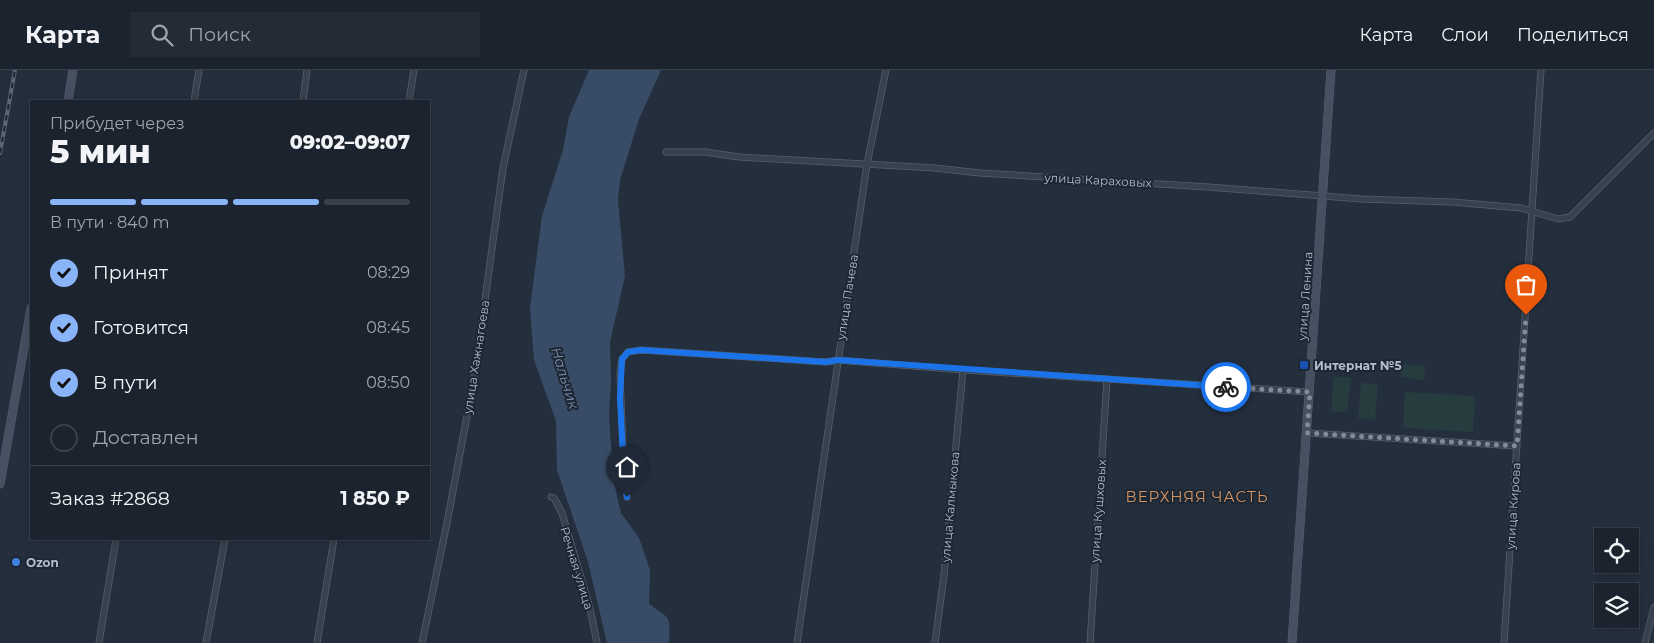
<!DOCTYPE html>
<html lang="ru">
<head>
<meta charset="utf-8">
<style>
  :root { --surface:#1b232e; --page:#242b36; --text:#f1f3f6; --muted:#a0a4aa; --line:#39404a; --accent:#8ab4f8 }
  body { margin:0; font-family:Montserrat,sans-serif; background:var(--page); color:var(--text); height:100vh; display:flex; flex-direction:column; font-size:19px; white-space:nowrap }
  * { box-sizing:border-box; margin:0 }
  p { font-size:16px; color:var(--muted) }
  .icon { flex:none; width:28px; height:28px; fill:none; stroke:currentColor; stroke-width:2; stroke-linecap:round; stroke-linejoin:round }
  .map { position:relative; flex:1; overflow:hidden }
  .drawer { position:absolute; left:30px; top:30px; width:400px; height:440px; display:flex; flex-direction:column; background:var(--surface); border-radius:0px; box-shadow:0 2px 12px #0003,0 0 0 1px var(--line) }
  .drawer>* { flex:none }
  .buttons { position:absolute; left:1594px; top:458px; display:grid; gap:10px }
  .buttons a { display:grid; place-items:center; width:45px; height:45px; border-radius:0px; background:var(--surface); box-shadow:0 2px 12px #0003,0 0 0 1px var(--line); font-size:25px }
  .pin { position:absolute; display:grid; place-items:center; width:42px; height:42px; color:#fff; margin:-51px -21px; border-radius:50% 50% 50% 0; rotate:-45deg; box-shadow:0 0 5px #0007 }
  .pin .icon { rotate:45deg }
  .courier { position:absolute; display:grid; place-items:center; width:50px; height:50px; margin:-25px; border:4px solid #1a73e8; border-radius:50%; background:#fff; color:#222; box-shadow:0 1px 6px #0007 }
  .overview em { font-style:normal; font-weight:800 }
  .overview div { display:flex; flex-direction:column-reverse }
  .overview { display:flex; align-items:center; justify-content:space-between; height:85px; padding:0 20px }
  h1 { font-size:32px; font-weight:800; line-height:38px }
  .bar { display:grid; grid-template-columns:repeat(4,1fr); gap:8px 5px; align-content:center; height:60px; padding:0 20px }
  .bar i { height:6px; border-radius:4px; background:var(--line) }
  .bar .active { background:var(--accent) }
  .bar p { grid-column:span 4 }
  .line { display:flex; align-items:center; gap:12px; padding:0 20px; border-top:1px solid var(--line) }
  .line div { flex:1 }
  ol { padding:0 20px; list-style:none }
  li { display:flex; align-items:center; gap:15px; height:55px }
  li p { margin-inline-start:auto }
  li .icon { padding:5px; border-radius:50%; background:var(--accent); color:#111; stroke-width:4 }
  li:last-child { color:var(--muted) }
  li i { width:28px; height:28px; border:2px solid var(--line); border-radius:50% }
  header { display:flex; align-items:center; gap:30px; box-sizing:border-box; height:70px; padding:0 25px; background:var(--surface); border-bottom:1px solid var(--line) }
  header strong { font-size:24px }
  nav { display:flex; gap:28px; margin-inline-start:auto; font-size:18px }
  .search { width:350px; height:45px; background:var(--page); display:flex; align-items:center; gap:12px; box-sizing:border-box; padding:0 18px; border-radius:0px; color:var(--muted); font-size:19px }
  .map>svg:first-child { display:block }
  .green { fill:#263c3f }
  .water { fill:#394c67 }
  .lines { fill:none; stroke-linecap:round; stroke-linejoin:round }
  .street-casing { stroke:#565f6c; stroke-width:7 }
  .secondary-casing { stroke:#565f6c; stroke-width:9 }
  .street { stroke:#38414e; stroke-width:5.5 }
  .secondary { stroke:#465061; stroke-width:8 }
  .rail-casing { stroke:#5a6575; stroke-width:4 }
  .rail { stroke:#1d2633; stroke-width:2; stroke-dasharray:5.5; stroke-linecap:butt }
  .done { stroke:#828b98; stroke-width:5; stroke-dasharray:0 9 }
  .route { stroke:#1a73e8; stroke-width:6 }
  .transit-dot { fill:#1a4fb4; stroke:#1d2633; stroke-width:2 }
  .shop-dot { fill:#3f7fe0; stroke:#1d2633; stroke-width:2 }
  .labels { text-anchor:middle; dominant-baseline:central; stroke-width:4; stroke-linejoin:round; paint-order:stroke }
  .street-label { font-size:12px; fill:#b4bcc9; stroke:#1d2633 }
  .poi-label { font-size:12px; font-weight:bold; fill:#b4bcc9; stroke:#1d2633; text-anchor:start }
  .water-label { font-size:14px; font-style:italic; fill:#7c92b1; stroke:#1d2633 }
  .quarter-label { font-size:15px; letter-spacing:1px; fill:#d59563; stroke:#1d2633 }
</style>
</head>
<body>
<header>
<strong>Карта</strong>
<div class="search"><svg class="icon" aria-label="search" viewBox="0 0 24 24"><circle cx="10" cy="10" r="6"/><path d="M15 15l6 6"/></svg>Поиск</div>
<nav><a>Карта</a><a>Слои</a><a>Поделиться</a></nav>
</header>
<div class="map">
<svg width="1654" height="573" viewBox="0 0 1654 573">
  <rect width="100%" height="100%" fill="#242f3e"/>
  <!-- green -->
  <path class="green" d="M 1402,294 L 1425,296 L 1424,310 L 1401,307 Z
    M 1334,307 L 1351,308 L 1347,342 L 1331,341 Z
    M 1361,313 L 1378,314 L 1375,350 L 1358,348 Z
    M 1405,322 L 1475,326 L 1473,362 L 1403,358 Z"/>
  <!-- water -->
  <path class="water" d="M 589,0 L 661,0 L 639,49 L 620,110 L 618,130 L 625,206 L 610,272 L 611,312 L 609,345 L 613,406 L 618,432 L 621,443 L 639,468 L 645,485 L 650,501 L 649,534 C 671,550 670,544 669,573 L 607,573 L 588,492 L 557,400 L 556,351 L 534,290 L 530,238 L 542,146 L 563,80 L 569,47 Z"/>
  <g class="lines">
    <!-- street casing -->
    <g class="street-casing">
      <path id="street" d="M 194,31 L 199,0
        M 303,31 L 307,0
        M 409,31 L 414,0
        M 666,82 L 705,82 L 739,87 L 935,98 L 980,103 L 1208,117 L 1361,129 L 1452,132 L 1521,138 L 1558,149 L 1570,147 L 1654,63
        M 1307,363 L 1517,376
        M 551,427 L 554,428 L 562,443 L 590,538 L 597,573
        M 627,427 L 624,406 L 620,304 L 622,289 L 628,282 L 641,280 L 826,292 L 838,290 L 963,300 L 1310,322
        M 99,573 L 116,469
        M 206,573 L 225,469
        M 317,573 L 334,469
        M 422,573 L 447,453 L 475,303 L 503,98 L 524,0
        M 797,573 L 867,94 L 886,0
        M 935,573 L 944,505 L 963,300
        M 1090,573 L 1107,309
        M 1504,573 L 1541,0
        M 1645,573 L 1654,537"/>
    </g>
    <!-- secondary casing -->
    <g class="secondary-casing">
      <path id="secondary" d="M 68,31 L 73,0
        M 0,414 L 31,238
        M 1292,573 L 1331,0"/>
    </g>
    <!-- street -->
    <use href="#street" class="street"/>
    <!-- secondary -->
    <use href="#secondary" class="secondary"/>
    <!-- rail casing -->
    <g class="rail-casing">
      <path id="rail" d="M 0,83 L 15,0"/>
    </g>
    <!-- rail -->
    <use href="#rail" class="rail"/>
  </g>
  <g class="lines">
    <!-- done -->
    <path class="done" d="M 1226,317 L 1310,322 L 1307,363 L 1517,376 L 1526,245"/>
    <!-- route -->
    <path class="route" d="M 627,427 L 624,406 L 620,328 L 622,289 L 628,282 L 641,280 L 826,292 L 838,290 L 1226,317"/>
  </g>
  <!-- markers -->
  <rect class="transit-dot" x="1299" y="290" width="10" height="10" rx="2.5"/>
  <circle class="shop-dot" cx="16" cy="492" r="5"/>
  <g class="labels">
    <!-- street labels -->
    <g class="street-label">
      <text transform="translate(1098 110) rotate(3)">улица Караховых</text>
      <text transform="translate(1305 226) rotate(-86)">улица Ленина</text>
      <text transform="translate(847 227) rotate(-81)">улица Пачева</text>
      <text transform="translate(476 287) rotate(-81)">улица Хажнагоева</text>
      <text transform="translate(1513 436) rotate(-86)">улица Кирова</text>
      <text transform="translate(950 437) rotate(-85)">улица Калмыкова</text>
      <text transform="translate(1098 441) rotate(-86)">улица Кушховых</text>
      <text transform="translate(577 498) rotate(73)">Речная улица</text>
    </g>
    <!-- poi labels -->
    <g class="poi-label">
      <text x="1314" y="295">Интернат №5</text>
      <text x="26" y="492">Ozon</text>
    </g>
    <!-- water labels -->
    <g class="water-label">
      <text transform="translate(565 308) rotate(73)">Нальчик</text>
    </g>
    <!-- quarter labels -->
    <g class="quarter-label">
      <text x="1197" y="426">ВЕРХНЯЯ ЧАСТЬ</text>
    </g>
  </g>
</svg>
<div class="buttons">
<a><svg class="icon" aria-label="locate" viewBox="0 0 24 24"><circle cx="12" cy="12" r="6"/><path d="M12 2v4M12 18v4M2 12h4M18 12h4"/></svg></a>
<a><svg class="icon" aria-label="layers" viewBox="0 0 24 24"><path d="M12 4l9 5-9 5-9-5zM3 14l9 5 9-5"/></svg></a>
</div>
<div class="pin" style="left:1526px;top:245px;background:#ea580c"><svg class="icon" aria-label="bag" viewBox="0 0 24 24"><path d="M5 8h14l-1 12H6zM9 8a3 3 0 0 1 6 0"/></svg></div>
<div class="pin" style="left:627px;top:427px;background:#1f2937"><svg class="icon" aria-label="home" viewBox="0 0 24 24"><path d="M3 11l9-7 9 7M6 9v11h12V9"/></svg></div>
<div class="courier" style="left:1226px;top:317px"><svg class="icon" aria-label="bike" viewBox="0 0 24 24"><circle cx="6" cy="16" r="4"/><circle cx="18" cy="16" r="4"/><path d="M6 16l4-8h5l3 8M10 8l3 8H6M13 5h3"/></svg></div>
<section class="drawer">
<div class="overview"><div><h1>5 мин</h1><p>Прибудет через</p></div><em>09:02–09:07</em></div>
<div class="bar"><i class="active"></i><i class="active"></i><i class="active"></i><i></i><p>В пути · 840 m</p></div>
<ol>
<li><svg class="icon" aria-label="check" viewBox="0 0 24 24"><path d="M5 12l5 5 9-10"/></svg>Принят<p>08:29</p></li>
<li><svg class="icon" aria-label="check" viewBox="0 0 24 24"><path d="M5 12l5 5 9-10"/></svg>Готовится<p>08:45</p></li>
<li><svg class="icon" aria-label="check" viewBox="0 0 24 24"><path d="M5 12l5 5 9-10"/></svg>В пути<p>08:50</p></li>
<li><i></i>Доставлен</li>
</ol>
<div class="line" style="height:65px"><div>Заказ #2868</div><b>1 850 ₽</b></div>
</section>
</div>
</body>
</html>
